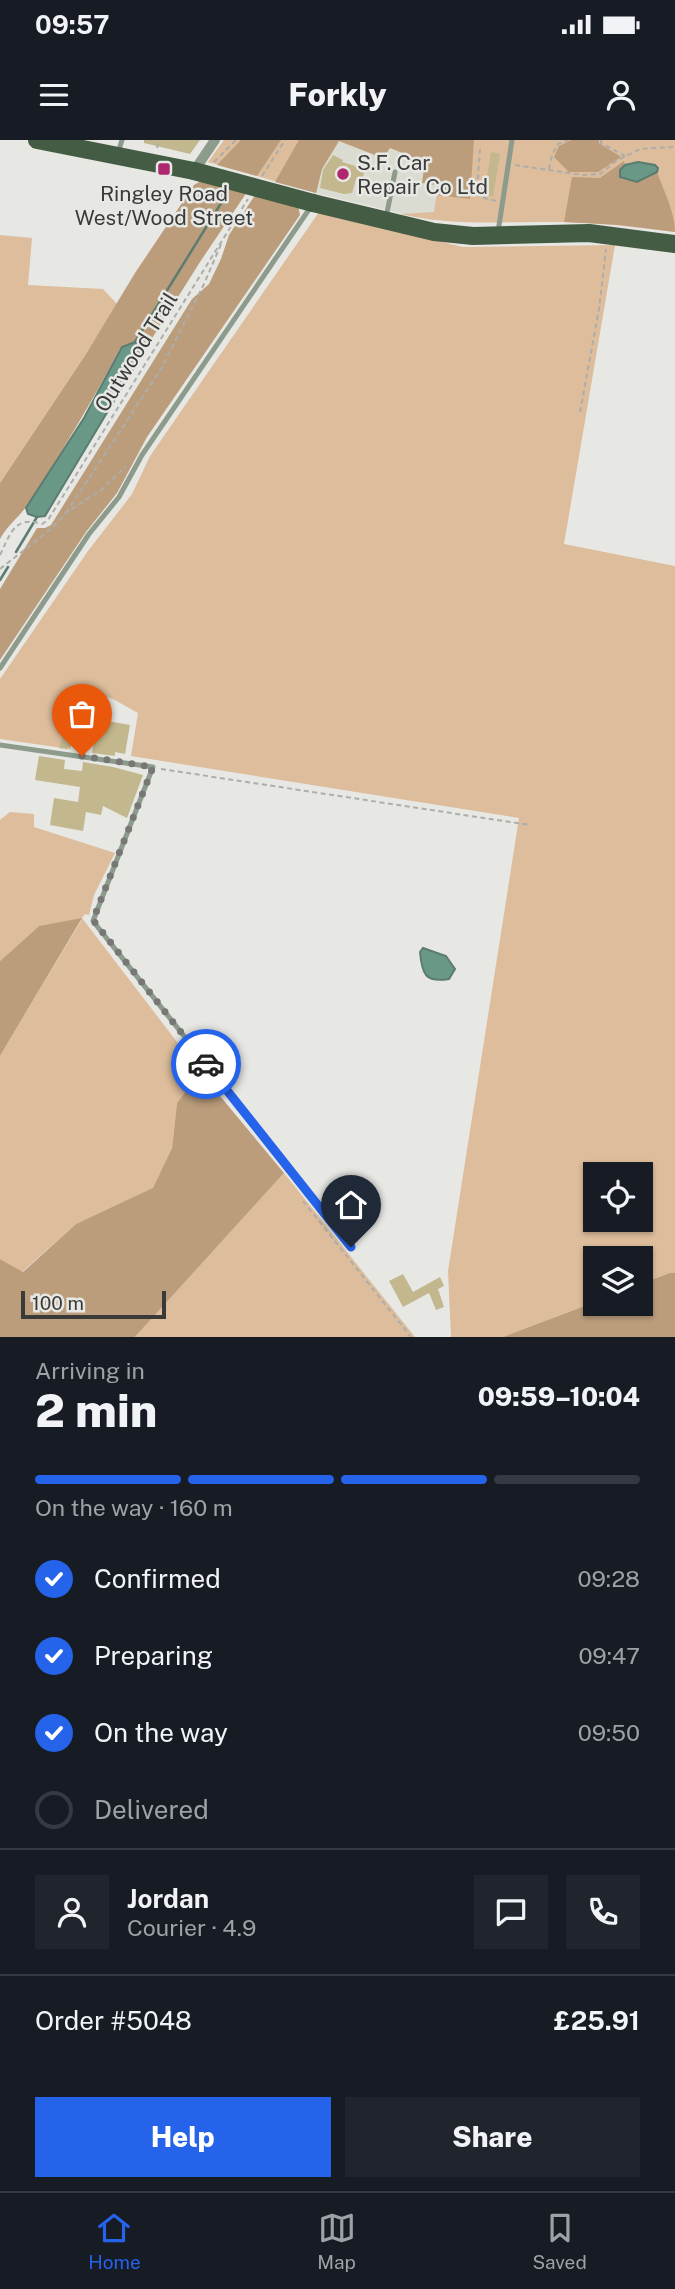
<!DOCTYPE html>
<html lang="en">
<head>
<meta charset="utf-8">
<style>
  :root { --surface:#171b24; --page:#20242c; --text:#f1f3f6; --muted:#9ea1a6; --line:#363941; --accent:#2563eb }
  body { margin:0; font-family:"Public Sans",sans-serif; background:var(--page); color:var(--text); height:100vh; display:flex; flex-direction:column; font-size:26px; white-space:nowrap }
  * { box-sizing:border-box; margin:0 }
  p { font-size:23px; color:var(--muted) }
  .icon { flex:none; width:38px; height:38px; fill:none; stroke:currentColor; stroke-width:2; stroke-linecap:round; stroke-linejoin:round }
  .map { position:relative; height:1197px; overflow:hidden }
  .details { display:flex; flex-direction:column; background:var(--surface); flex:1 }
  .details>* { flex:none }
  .tools { position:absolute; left:583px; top:1022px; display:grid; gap:14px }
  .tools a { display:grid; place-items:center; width:70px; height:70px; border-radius:0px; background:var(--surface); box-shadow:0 2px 5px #0004; font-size:35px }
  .scale { position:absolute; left:21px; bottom:18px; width:145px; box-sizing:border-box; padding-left:7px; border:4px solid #3a3a39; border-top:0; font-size:19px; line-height:24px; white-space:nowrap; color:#3a3a39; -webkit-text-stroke:5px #e7e7e4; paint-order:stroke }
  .pin { position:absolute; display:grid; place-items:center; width:60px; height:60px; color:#fff; margin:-72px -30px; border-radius:50% 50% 50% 0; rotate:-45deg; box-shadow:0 0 7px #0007 }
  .pin .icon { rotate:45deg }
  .courier { position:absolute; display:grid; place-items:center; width:70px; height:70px; margin:-35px; border:5px solid #2563eb; border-radius:50%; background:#fff; color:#222; box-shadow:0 2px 9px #0007 }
  .summary em { font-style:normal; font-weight:800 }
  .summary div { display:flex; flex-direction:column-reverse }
  .summary { display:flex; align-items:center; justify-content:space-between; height:119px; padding:0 35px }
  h1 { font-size:46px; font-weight:800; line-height:52px }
  .bar { display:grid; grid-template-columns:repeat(4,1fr); gap:10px 7px; align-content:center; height:84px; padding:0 35px }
  .bar i { height:9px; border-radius:5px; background:var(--line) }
  .bar .selected { background:var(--accent) }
  .bar p { grid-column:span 4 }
  .line { display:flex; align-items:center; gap:18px; padding:0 35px; border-top:2px solid var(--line) }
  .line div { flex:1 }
  .round { display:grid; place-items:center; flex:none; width:74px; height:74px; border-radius:0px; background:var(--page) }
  ol { padding:0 35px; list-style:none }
  li { display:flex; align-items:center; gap:21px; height:77px }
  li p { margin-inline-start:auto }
  li .icon { padding:7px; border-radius:50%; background:var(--accent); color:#fff; stroke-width:4 }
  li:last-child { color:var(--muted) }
  li i { width:38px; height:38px; border:4px solid var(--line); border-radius:50% }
  .primary-button { display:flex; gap:14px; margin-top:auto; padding:14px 35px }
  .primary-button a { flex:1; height:80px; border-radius:0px; background:var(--accent); color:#fff; font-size:28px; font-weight:800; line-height:80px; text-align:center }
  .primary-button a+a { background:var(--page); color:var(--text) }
  .status { display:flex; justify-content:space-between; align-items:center; height:49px; padding:0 35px; background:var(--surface); direction:ltr }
  .status svg { height:19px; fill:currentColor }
  header { display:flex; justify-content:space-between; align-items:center; height:91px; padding:0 35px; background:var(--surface); font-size:32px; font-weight:800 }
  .dock { display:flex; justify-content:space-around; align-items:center; height:98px; border-top:2px solid var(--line); background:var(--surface); font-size:19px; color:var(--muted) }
  .dock a { display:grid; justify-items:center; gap:4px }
  .dock .selected { color:var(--accent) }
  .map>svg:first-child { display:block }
  .built { fill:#dadcd2 }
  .green { fill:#ddbd9c; fill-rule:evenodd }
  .forest { fill:#bb9d7c }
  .water { fill:#699887; stroke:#5b7c70; stroke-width:2 }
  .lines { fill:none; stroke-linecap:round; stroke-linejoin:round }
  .stream { stroke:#5b7c70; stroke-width:2.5 }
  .building { fill:#c3b78d }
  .path { stroke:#adadab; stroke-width:2; stroke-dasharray:5 3.5; stroke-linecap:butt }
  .lane { stroke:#8d9b8d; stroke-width:5 }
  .street { stroke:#8d9b8d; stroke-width:10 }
  .primary { stroke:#445c43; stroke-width:18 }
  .primary-bridge { stroke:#445c43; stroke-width:18 }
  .done { stroke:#777775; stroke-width:7; stroke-dasharray:0 12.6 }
  .route { stroke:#2563eb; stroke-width:9 }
  .poi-dot { fill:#ad286e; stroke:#e7e7e4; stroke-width:2.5 }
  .labels { text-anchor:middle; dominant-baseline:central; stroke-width:5; stroke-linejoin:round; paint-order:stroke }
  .poi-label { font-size:21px; fill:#3a3a39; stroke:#e7e7e4; text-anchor:start }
  .street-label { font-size:21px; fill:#3a3a39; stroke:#e7e7e4 }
</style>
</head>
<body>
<div class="status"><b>09:57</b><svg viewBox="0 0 49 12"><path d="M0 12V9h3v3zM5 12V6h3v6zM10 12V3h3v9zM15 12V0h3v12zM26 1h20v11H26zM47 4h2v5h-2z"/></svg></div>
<header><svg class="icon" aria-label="menu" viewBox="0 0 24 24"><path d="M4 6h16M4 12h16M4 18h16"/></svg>Forkly<svg class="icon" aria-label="person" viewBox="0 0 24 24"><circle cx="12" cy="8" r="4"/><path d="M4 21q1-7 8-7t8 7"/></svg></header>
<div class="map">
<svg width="675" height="1197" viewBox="0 0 675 1197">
  <rect width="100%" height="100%" fill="#e7e7e4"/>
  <!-- built -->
  <path class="built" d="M 339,1 L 389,8 L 425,22 L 438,45 L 434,81 L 316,53 L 322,29 Z"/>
  <!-- green -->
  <path class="green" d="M 224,0 L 675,0 L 675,92 C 637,87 600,83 562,82 C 503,81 459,87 400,74 L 434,72 L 438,45 L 422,43 L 425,22 L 390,8 L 383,18 L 339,1 L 322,29 L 316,53 L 208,22 Z
    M 319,72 L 463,107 L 615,105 L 564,404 L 675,426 L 675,1133 L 641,1144 L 640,1118 L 595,1118 L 595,1162 L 503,1197 L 451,1197 L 448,1131 L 519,678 L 131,616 L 138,573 L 113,559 L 89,552 L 70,609 L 0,599 L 0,539 L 88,411 L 132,354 L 150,316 ZM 595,1034 L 640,1034 L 640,1080 L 595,1080 Z
    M 0,95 L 32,98 L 28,145 L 103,149 L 117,164 L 86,214 L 0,343 Z
    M 10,672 L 34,674 L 34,687 L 115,713 L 94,755 L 89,775 L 85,774 L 82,778 L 200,932 L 177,963 L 172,1008 L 153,1049 L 76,1084 L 22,1132 L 0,1119 L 0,916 L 82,779 L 39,786 L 0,821 L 0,680 Z
    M 284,1033 L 415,1197 L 135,1197 Z"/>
  <!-- forest -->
  <path class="forest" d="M 241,0 L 281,0 L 257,36 L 217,25 Z
    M 299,0 L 474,0 L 470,59 L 437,55 L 437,45 L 422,43 L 425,22 L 390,8 L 383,18 L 339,1 L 322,29 L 316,53 L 275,42 Z
    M 571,0 L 599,0 L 599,3 L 621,17 L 598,32 L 569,32 L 554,17 L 559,6 Z
    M 624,21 L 625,25 L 620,30 L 620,36 C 629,42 649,39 657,32 C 664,52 675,72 675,92 L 620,85 L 564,82 L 572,37 L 600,38 Z
    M 201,41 L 247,52 L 200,122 L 144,211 L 135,203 L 121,207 C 93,260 63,310 30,361 C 21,376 8,384 0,399 L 0,343 L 86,214 L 135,133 L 194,45 Z
    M 255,55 L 298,65 L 300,75 L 147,297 L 117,353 L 86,392 L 0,520 L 0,449 L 37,388 L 45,388 L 51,385 L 192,159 L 209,144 L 221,119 L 229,95 Z
    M 82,778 L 0,916 L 0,821 L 39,786 Z
    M 200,932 L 284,1033 L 135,1197 L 0,1197 L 0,1119 L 23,1132 L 76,1084 L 153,1048 L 172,1008 L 177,963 Z
    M 670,1133 L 675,1133 L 675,1197 L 503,1197 L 595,1162 L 595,1164 L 640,1164 L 641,1144 Z"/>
  <!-- water -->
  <path class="water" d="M 638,22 L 655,25 L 658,28 L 657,32 L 637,42 L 620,37 L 620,30 L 625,25 Z
    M 135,202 L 144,211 L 45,376 L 37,377 L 28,374 L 26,368 L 84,278 L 122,207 Z
    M 423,808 L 446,816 L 455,829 L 449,839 C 425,843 422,834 420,812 Z"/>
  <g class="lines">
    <!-- stream -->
    <path class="stream" d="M 135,202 L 228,52
      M 16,412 L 37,377
      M 0,440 L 8,427"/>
  </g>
  <!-- building -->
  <path class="building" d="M 144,0 L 200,0 L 190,14 L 144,3 Z
    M 491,12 L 500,14 L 493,56 L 484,55 Z
    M 333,15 L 343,20 L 342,22 L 365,29 L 362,41 L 356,39 L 352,53 L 344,54 L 320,48 L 323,30 Z
    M 69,574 L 78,577 L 70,607 L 67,606 L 67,609 L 59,608 Z
    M 97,579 L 130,585 L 125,614 L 115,612 L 115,616 L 92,613 Z
    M 39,616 L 65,620 L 64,629 L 82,631 L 83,622 L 113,627 L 143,635 L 127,678 L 103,666 L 101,675 L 86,672 L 83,691 L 50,685 L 54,658 L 78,662 L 80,647 L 35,640 Z
    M 403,1134 L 413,1152 L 440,1137 L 444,1146 L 438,1149 L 444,1167 L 436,1170 L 429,1153 L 403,1167 L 389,1141 Z"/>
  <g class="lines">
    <!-- path -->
    <path class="path" d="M 601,0 L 601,3 L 625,16
      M 157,8 L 159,0
      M 480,9 L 477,50 L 481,57 L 496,61
      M 214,22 L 236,0
      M 515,25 L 583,35 L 600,34 L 616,21 L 640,9 L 672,7 L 675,3
      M 549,29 L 552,15 L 558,4 L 568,0
      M 262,36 L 285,0
      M 580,272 L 599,169 L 606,109
      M 66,373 L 161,229 L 204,144 L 222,102
      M 0,415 C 10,395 14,375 42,384 L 48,380 L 248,59
      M 0,429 L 52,388 L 66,373 L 101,350 L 126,326
      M 161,629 L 530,685
      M 303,1061 L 411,1197"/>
    <!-- lane -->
    <path class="lane" d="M 118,13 L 122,0
      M 386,78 L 395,32
      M 498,92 L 512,0
      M 0,528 L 89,394 L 119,357 L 142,315 L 312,65
      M 0,605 L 153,627 L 93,781 L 351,1107"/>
    <!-- street -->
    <path class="street" d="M 194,31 L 215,0"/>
    <!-- primary -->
    <path class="primary" d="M 37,0 L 194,31
      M 313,63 L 434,92 L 473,96 L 589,93 L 675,104"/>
    <!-- primary-bridge -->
    <path class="primary-bridge" d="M 194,31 L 313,63"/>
  </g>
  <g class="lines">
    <!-- done -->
    <path class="done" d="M 82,616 L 153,627 L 93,780 L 206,924"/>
    <!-- route -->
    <path class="route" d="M 206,924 L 351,1107"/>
  </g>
  <!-- markers -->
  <g class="poi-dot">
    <rect x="157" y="22" width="14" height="14" rx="3.5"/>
    <circle cx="343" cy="34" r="7"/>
  </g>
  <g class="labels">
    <!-- poi labels -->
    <g class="poi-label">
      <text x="357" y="22">S.F. Car<tspan x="357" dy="24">Repair Co Ltd</tspan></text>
      <text x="164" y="53" text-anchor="middle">Ringley Road<tspan x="164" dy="24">West/Wood Street</tspan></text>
    </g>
    <!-- street labels -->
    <g class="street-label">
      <text transform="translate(136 212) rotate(-58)">Outwood Trail</text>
    </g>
  </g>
</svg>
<div class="tools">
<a><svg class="icon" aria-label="locate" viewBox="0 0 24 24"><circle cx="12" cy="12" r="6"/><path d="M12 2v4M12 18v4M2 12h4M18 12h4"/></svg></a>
<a><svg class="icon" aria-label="layers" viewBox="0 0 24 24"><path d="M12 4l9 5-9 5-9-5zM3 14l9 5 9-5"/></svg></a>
</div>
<div class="scale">100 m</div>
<div class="pin" style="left:82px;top:616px;background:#ea580c"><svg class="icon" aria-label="bag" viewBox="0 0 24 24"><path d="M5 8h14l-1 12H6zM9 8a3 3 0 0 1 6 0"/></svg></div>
<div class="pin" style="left:351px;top:1107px;background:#1f2937"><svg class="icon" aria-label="home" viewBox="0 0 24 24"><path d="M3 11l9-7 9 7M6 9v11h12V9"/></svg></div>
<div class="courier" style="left:206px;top:924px"><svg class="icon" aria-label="car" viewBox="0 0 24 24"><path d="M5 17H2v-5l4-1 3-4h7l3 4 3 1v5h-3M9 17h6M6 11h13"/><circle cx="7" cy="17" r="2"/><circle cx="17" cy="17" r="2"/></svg></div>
</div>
<section class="details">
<div class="summary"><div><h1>2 min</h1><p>Arriving in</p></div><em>09:59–10:04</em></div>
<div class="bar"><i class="selected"></i><i class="selected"></i><i class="selected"></i><i></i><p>On the way · 160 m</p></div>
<ol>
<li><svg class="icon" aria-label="check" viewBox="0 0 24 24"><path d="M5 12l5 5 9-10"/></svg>Confirmed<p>09:28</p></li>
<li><svg class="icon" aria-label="check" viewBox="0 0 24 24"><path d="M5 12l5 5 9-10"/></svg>Preparing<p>09:47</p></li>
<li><svg class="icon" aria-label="check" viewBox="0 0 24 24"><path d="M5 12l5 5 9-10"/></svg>On the way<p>09:50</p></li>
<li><i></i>Delivered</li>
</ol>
<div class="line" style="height:126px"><a class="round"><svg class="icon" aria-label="person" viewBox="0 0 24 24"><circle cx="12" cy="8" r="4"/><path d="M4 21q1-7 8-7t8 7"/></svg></a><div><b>Jordan</b><p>Courier · 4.9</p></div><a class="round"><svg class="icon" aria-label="chat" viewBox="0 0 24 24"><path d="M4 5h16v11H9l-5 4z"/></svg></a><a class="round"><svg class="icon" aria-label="phone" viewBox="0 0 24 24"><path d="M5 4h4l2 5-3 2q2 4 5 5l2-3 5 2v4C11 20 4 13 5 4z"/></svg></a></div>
<div class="line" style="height:91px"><div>Order #5048</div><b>£25.91</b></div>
<div class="primary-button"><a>Help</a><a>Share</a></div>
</section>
<nav class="dock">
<a class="selected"><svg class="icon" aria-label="home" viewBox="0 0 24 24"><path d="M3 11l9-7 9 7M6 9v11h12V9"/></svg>Home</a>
<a><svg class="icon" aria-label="map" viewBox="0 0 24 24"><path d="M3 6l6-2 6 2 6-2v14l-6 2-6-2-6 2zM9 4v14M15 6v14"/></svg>Map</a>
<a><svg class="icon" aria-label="saved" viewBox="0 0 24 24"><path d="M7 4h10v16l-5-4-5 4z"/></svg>Saved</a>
</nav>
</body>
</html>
